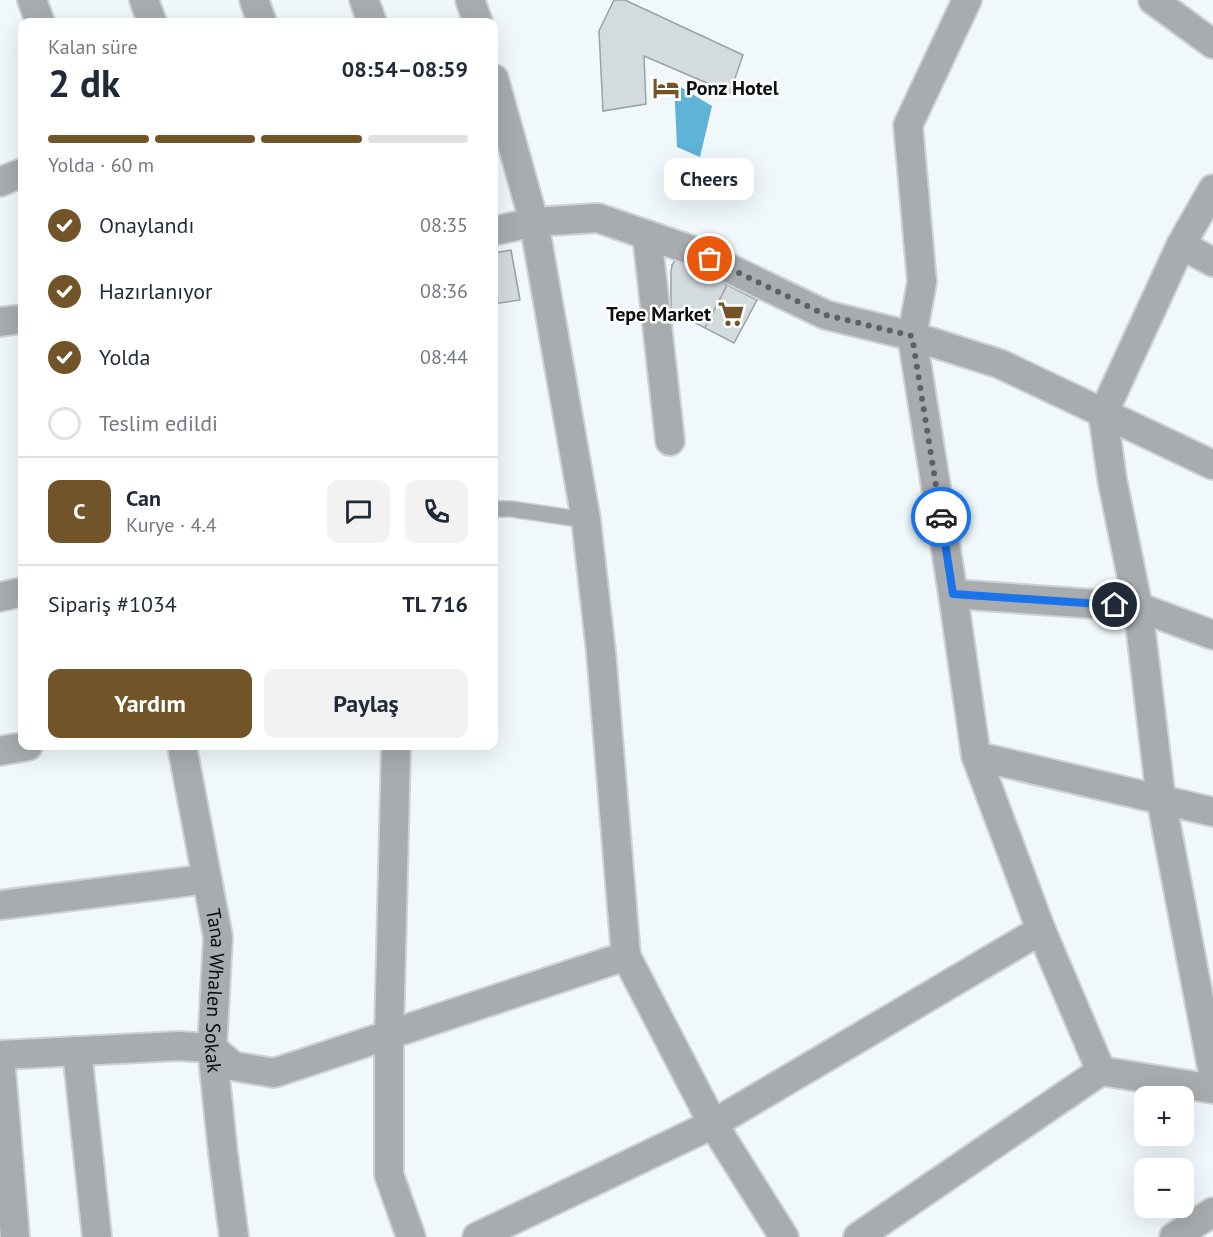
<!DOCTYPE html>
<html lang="tr">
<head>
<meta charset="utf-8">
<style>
  :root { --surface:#fff; --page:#f2f2f3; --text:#1f2937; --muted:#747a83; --line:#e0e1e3; --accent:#715528 }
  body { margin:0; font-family:"PT Sans",sans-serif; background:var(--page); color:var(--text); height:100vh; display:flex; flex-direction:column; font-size:22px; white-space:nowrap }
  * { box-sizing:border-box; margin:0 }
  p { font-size:20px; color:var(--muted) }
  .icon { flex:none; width:33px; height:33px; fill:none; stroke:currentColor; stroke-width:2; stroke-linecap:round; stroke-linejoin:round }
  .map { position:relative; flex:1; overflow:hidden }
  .drawer { position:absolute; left:18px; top:18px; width:480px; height:732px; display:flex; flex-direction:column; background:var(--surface); border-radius:12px; box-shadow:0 6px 24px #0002 }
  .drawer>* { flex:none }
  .tools { position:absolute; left:1134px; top:1086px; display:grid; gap:12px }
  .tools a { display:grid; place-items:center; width:60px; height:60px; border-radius:12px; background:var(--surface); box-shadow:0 6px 24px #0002; font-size:30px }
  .pin { position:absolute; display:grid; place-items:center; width:51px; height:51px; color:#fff; margin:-26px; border:3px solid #fff; border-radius:50%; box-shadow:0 2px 6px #0007 }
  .courier { position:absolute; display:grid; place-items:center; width:60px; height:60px; margin:-30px; border:4px solid #1a73e8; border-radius:50%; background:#fff; color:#222; box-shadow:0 2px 8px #0007 }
  .bubble { position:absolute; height:42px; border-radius:12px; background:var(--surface); box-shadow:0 6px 24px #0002; font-size:20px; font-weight:700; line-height:42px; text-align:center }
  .headline em { font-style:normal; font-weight:700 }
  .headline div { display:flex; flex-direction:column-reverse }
  .headline { display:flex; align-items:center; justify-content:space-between; height:102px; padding:0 30px }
  h1 { font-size:39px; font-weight:700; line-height:45px }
  .bar { display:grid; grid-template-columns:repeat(4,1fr); gap:9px 6px; align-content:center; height:72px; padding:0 30px }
  .bar i { height:8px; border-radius:4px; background:var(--line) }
  .bar .active { background:var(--accent) }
  .bar p { grid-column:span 4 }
  .line { display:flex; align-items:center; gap:15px; padding:0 30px; border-top:2px solid var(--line) }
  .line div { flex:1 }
  .round { display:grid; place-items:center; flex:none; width:63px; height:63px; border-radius:12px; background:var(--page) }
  ol { padding:0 30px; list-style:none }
  li { display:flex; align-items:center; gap:18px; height:66px }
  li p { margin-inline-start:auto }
  li .icon { padding:6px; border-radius:50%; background:var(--accent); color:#fff; stroke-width:4 }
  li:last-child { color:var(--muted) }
  li i { width:33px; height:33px; border:3px solid var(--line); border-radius:50% }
  .action { display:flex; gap:12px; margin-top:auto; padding:12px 30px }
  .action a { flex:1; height:69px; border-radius:12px; background:var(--accent); color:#fff; font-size:24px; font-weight:700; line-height:69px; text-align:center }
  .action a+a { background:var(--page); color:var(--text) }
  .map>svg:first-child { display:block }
  .water { fill:#5eb3d6 }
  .building { fill:#d3dbdf; stroke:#9aa2a6; stroke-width:1.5 }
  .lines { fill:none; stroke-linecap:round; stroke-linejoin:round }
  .lane-casing { stroke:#ccd3d6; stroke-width:18 }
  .street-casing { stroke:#ccd3d6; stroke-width:32 }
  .lane { stroke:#a8acae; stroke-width:15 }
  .street { stroke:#a8acae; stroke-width:28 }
  .done { stroke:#5c6163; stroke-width:6; stroke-dasharray:0 10.8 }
  .route { stroke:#1a73e8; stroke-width:8 }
  .labels { text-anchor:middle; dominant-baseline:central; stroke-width:5; stroke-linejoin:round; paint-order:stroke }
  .poi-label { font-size:20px; font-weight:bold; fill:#0c0f10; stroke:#fff; text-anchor:start }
  .street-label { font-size:20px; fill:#0c0f10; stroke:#fff }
</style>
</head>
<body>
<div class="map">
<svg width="1213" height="1237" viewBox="0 0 1213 1237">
  <rect width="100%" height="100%" fill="#f0f8fc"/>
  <!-- water -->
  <path class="water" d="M 674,83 L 712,106 L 700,157 L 677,147 Z"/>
  <!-- building -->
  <path class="building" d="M 614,0 L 625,0 L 743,55 L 730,93 L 644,56 L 646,104 L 603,111 L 599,31 Z
    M 511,250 L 520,300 L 494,304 L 494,253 Z
    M 676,259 L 688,262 L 727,285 L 705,328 L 671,310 L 671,272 L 672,265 Z
    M 727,285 L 757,300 L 734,343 L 705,328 Z"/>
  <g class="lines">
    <!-- lane casing -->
    <g class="lane-casing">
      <path id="lane" d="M 494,509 L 511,509 L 586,520"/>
    </g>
    <!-- street casing -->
    <g class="street-casing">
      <g id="street">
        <path d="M 32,0 L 40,22"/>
        <path d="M 144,0 L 152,22"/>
        <path d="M 254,0 L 262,22"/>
        <path d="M 364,0 L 372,22"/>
        <path d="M 470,0 L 478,22"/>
        <path d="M 967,0 L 908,125 L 922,282 L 912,336 L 953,594 L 976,756 L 1041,930 L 1101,1071"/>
        <path d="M 1153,0 L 1213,44"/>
        <path d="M 494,79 L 534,222 L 586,520 L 601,652 L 626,956"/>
        <path d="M 0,182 L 22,173"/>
        <path d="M 1213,189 L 1181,245 L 1103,414 L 1112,479 L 1138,607 L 1161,799 L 1213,1073"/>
        <path d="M 494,231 L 534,222 L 598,218 L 691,250 L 826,315 L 912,336 L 1000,364 L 1213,465"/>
        <path d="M 647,235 L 670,441"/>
        <path d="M 1181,245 L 1213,262"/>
        <path d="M 0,322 L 22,319"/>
        <path d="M 953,594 L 1138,607 L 1213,635"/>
        <path d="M 0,597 L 22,592"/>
        <path id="s1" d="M 182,746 L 218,937 L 212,1048 L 223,1153 L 234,1237"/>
        <path d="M 396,746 L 389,1036 L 389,1175 L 411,1237"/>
        <path d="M 0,751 L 28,746"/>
        <path d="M 976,756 L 1213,812"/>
        <path d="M 0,905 L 207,879"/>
        <path d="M 77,1051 L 97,1237"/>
        <path d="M 0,1055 L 178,1046 L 212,1048 L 233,1066 L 274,1073 L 626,956 L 713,1124 L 784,1237"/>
        <path d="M 0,1057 L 15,1237"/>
        <path d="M 477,1237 L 713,1124 L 1041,930"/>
        <path d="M 858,1237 L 1101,1071 L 1213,1089"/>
        <path d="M 1174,1237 L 1213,1212"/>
      </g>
    </g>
    <!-- lane -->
    <use href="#lane" class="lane"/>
    <!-- street -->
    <use href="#street" class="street"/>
  </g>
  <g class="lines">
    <!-- done -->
    <path class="done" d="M 710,259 L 826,315 L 912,336 L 941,517"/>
    <!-- route -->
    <path class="route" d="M 941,517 L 953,594 L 1115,605"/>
  </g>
  <!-- icons -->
  <defs>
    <g id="hotel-bare" transform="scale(2.07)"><path d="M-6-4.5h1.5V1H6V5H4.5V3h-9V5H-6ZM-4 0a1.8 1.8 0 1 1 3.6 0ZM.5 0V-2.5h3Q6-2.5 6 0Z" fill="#715528" stroke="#fff" stroke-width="2.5" paint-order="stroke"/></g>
    <g id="supermarket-bare" transform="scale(2.07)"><path d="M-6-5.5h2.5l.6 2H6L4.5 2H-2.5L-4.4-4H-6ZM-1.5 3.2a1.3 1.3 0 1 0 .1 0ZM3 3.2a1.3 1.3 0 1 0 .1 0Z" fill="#715528" stroke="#fff" stroke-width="2.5" paint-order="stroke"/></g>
  </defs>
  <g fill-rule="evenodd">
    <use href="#hotel-bare" x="666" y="88"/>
    <use href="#supermarket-bare" x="731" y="314"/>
  </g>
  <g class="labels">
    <!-- poi labels -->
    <g class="poi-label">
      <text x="686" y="88">Ponz Hotel</text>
      <text x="711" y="314" text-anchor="end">Tepe Market</text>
    </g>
    <!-- street labels -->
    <g class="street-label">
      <text stroke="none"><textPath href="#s1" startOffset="248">Tana Whalen Sokak</textPath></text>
    </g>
  </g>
</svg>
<div class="tools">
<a>+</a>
<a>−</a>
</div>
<div class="pin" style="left:710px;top:259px;background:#ea580c"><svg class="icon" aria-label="bag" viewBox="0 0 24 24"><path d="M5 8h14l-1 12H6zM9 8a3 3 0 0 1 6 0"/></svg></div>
<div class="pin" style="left:1115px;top:605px;background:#1f2937"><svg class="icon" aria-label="home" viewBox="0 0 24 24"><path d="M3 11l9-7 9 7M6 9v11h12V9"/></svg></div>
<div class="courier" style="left:941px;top:517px"><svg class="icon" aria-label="car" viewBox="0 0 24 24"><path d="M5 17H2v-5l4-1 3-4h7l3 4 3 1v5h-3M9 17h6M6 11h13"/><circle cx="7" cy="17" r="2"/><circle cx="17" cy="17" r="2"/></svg></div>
<div class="bubble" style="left:664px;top:158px;width:90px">Cheers</div>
<section class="drawer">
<div class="headline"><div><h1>2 dk</h1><p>Kalan süre</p></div><em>08:54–08:59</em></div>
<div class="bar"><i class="active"></i><i class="active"></i><i class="active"></i><i></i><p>Yolda · 60 m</p></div>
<ol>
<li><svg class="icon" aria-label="check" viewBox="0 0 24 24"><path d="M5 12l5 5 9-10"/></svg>Onaylandı<p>08:35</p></li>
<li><svg class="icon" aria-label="check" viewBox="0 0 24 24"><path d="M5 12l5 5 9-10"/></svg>Hazırlanıyor<p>08:36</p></li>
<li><svg class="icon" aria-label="check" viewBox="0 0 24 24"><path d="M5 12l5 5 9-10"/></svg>Yolda<p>08:44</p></li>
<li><i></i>Teslim edildi</li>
</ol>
<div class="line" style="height:108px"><b class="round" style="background:var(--accent);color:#fff">C</b><div><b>Can</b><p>Kurye · 4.4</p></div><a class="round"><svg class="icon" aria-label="chat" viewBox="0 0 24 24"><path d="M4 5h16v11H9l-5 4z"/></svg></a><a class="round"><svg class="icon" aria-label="phone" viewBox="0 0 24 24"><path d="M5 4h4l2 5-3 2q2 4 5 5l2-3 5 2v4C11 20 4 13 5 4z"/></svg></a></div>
<div class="line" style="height:78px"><div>Sipariş #1034</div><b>TL 716</b></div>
<div class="action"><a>Yardım</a><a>Paylaş</a></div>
</section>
</div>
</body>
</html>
